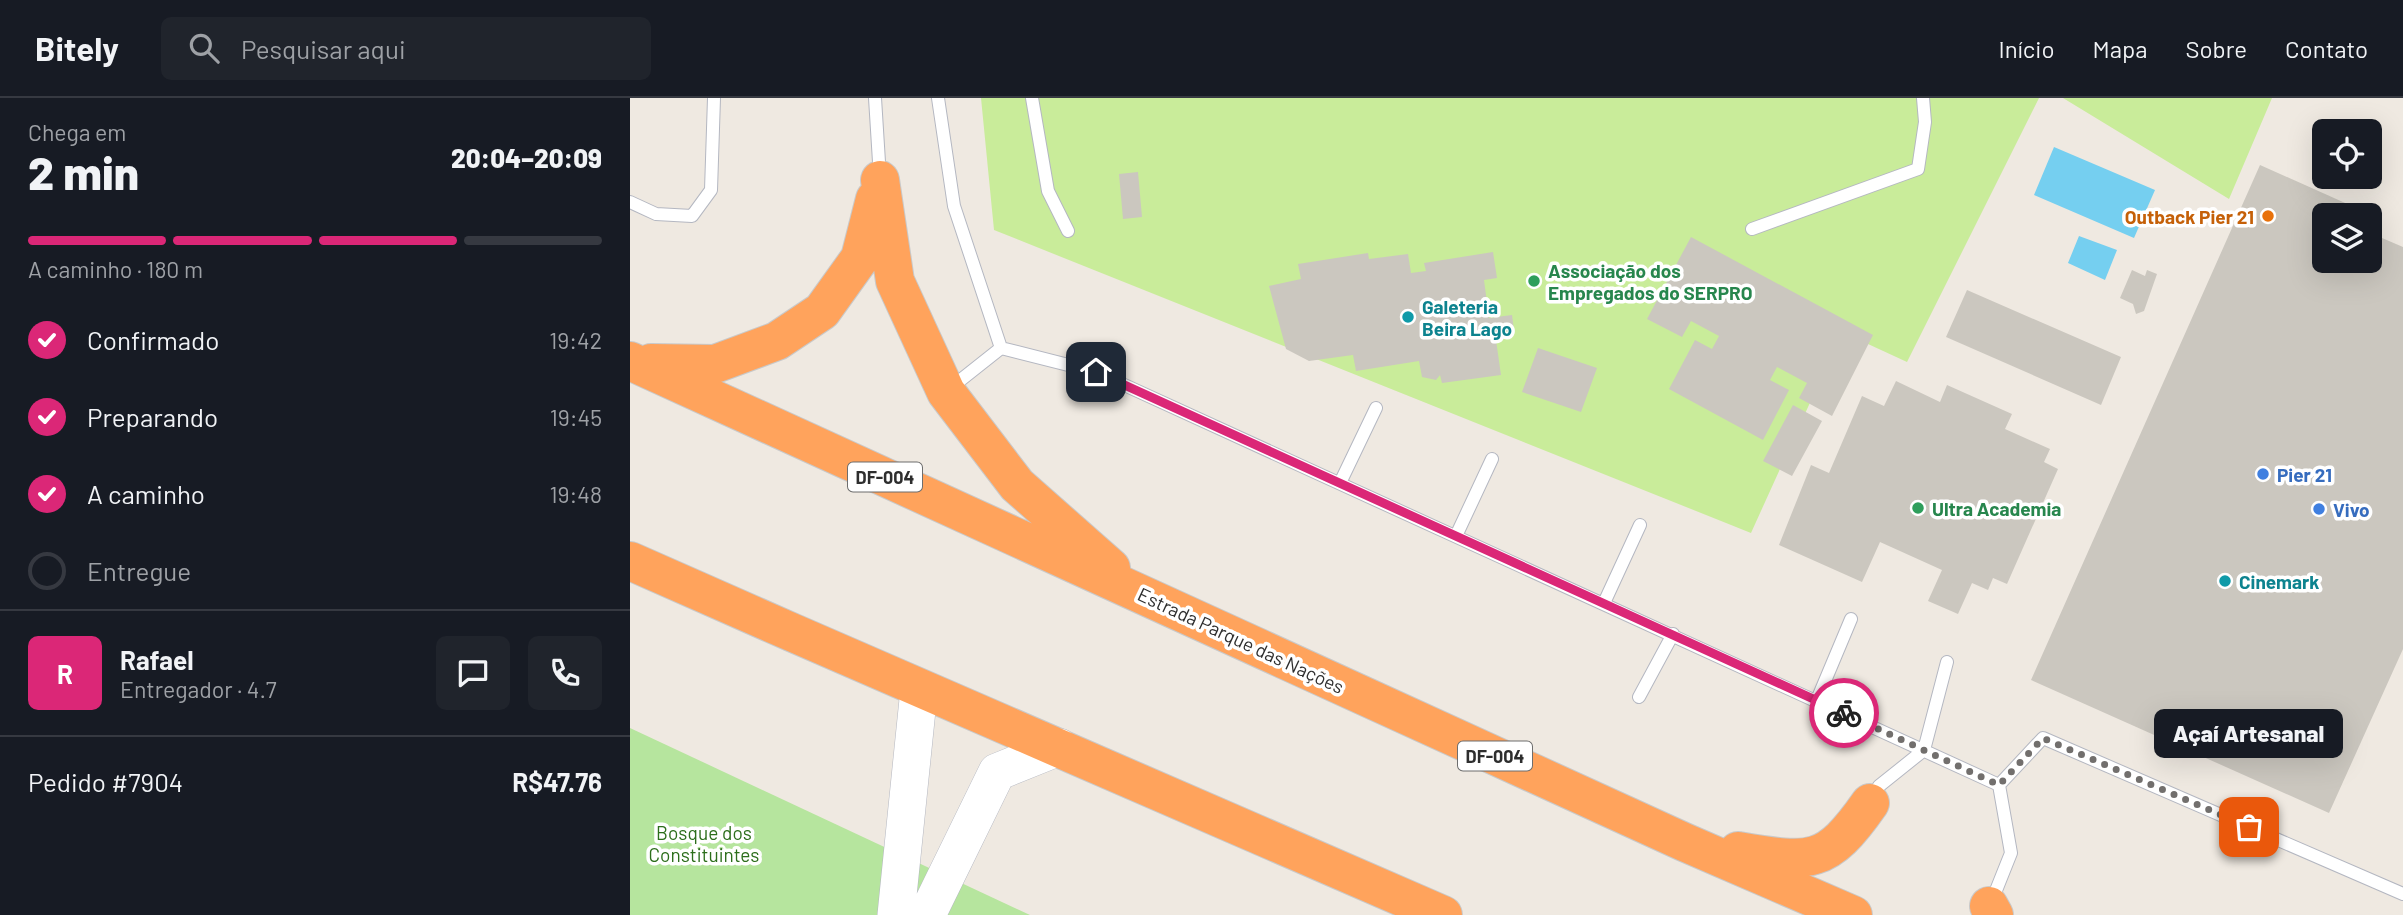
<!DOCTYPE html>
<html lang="pt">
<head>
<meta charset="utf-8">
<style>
  :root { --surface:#171b24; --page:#20242c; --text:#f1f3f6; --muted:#9ea1a6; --line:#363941; --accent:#db2777 }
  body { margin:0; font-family:Barlow,sans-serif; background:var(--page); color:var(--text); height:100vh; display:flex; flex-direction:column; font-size:26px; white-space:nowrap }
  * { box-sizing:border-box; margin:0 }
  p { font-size:23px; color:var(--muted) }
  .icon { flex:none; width:38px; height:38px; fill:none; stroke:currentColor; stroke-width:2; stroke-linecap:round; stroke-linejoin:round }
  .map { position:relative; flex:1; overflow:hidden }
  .sheet { display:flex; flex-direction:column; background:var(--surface); width:630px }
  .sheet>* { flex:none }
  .tools { position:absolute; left:1682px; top:21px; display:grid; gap:14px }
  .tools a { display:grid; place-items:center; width:70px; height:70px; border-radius:10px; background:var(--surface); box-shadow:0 7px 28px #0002; font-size:35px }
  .pin { position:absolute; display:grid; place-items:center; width:60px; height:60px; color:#fff; margin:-30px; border-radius:14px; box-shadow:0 4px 10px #0006 }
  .courier { position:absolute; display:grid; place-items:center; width:70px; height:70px; margin:-35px; border:5px solid #db2777; border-radius:50%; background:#fff; color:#222; box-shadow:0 2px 9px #0007 }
  .bubble { position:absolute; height:49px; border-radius:10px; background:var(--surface); box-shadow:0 7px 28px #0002; font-size:23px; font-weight:800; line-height:49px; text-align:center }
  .headline em { font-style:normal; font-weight:800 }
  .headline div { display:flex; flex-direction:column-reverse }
  .headline { display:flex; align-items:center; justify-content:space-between; height:119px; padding:0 28px }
  h1 { font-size:46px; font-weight:800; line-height:52px }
  .bar { display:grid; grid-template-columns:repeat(4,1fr); gap:10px 7px; align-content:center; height:84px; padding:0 28px }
  .bar i { height:9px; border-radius:5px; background:var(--line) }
  .bar .on { background:var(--accent) }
  .bar p { grid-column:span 4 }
  .line { display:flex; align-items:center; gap:18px; padding:0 28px; border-top:2px solid var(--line) }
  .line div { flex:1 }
  .round { display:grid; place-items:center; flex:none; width:74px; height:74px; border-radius:10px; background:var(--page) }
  ol { padding:0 28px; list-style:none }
  li { display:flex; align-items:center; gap:21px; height:77px }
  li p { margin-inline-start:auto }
  li .icon { padding:7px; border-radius:50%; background:var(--accent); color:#fff; stroke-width:4 }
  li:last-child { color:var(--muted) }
  li i { width:38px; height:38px; border:4px solid var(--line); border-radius:50% }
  header { display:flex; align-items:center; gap:42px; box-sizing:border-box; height:98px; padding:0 35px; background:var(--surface); border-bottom:2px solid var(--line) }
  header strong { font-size:33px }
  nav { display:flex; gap:38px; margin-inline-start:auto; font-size:24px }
  .search { width:490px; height:63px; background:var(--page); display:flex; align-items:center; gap:18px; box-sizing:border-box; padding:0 24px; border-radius:10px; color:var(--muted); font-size:26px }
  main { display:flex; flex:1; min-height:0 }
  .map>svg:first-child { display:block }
  .green { fill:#b6e59e }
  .pitch { fill:#c9ec9a }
  .water { fill:#75cff0 }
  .building { fill:#cbc7bf }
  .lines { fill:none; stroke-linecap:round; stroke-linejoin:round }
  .lane-casing { stroke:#b4b7c1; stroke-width:14 }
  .secondary-casing { stroke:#b4b7c1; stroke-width:38 }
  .highway-casing { stroke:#c9c9c9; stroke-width:40 }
  .lane { stroke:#fff; stroke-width:12 }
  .secondary { stroke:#fff; stroke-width:37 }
  .highway { stroke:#ffa35c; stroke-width:38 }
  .done { stroke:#726f6d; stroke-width:7; stroke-dasharray:0 12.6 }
  .route { stroke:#db2777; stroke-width:9 }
  .food-dot { fill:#e8710a; stroke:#fff; stroke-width:2.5 }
  .leisure-dot { fill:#2e9e5b; stroke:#fff; stroke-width:2.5 }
  .culture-dot { fill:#0f9aa8; stroke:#fff; stroke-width:2.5 }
  .shop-dot { fill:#3f7fe0; stroke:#fff; stroke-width:2.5 }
  .labels { text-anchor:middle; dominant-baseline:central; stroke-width:7; stroke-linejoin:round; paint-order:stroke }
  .shield { fill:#fff; stroke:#6d6d6d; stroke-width:2 }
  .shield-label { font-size:18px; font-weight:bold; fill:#2e2e2e }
  .food-label { font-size:19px; font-weight:bold; fill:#c56008; stroke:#fff; text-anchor:end }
  .leisure-label { font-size:19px; font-weight:bold; fill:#27864d; stroke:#fff; text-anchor:start }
  .culture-label { font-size:19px; font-weight:bold; fill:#0d838f; stroke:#fff; text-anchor:start }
  .shop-label { font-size:19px; font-weight:bold; fill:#366cbe; stroke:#fff; text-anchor:start }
  .street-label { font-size:19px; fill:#2e2e2e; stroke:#fff }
  .park-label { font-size:19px; fill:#2c6e1b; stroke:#fff }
</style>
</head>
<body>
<header>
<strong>Bitely</strong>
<div class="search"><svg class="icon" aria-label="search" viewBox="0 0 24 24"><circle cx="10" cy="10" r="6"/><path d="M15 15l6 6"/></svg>Pesquisar aqui</div>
<nav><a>Início</a><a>Mapa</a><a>Sobre</a><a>Contato</a></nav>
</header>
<main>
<section class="sheet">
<div class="headline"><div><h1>2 min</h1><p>Chega em</p></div><em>20:04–20:09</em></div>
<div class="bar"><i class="on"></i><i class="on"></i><i class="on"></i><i></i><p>A caminho · 180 m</p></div>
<ol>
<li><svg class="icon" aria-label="check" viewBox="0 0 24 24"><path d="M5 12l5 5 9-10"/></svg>Confirmado<p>19:42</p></li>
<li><svg class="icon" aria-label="check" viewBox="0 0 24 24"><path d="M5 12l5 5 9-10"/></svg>Preparando<p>19:45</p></li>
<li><svg class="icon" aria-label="check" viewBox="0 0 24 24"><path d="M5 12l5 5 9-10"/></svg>A caminho<p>19:48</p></li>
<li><i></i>Entregue</li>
</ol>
<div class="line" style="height:126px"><b class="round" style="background:var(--accent);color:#fff">R</b><div><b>Rafael</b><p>Entregador · 4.7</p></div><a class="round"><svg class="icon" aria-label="chat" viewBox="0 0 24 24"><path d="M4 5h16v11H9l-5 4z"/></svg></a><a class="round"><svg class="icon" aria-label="phone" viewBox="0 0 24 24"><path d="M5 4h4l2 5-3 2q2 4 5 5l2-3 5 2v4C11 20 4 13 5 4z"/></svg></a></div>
<div class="line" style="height:91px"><div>Pedido #7904</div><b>R$47.76</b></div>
</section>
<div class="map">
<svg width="1773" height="817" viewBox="0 0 1773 817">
  <rect width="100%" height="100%" fill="#efe9e1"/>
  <!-- green -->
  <path class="green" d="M 0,630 L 400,817 L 0,817 Z"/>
  <!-- pitch -->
  <path class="pitch" d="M 351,0 L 1409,0 L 1277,264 L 1212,234 L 1121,435 L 364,132 Z
    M 1433,0 L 1642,0 L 1599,101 Z"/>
  <!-- water -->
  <path class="water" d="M 1424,49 L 1525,92 L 1504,140 L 1404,97 Z
    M 1449,138 L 1487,152 L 1475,182 L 1438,165 Z"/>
  <!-- building -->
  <path class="building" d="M 1630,67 L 1742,117 L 1694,117 L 1694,163 L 1740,163 L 1740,120 L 1750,125 L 1745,137 L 1773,149 L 1773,551 L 1699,715 L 1401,582 Z
    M 508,74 L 512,119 L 493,121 L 489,76 Z
    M 1061,139 L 1243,237 L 1202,318 L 1169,300 L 1177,285 L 1147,269 L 1140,282 L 1159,292 L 1133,342 L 1039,291 L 1065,242 L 1082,251 L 1089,238 L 1061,223 L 1052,239 L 1017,221 Z
    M 863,154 L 867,180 L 854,182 L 859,220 L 882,217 L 884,232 L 865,235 L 871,277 L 812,285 L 810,277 L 806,282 L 792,279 L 789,263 L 726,273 L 723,257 L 679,263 L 656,251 L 639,188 L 671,181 L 668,166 L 738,155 L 739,161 L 778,156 L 781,175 L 796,173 L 794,165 Z
    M 1502,172 L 1515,178 L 1517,172 L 1527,176 L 1514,213 L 1506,216 L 1503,206 L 1490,200 Z
    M 1337,192 L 1491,259 L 1471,307 L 1316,239 Z
    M 908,250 L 967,270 L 951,314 L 892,294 Z
    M 1266,283 L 1310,304 L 1317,287 L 1382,316 L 1375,331 L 1420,351 L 1414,364 L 1428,371 L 1377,486 L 1363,480 L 1358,492 L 1342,485 L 1328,516 L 1298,503 L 1312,472 L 1250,444 L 1232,484 L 1149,447 L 1181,367 L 1199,375 L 1232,298 L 1254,308 Z
    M 1163,307 L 1192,323 L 1162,378 L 1133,363 Z"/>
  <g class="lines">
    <!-- lane casing -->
    <g class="lane-casing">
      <path id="lane" d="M 245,0 L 250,80
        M 308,0 L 324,108 L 371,250
        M 402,0 L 418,93 L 438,133
        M 0,104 L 26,116 L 62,118 L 81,92 L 84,0
        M 1122,131 L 1288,71 L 1295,24 L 1293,0
        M 318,292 L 371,250 L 466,274 L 1369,687
        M 710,385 L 746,310
        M 826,438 L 862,361
        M 974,505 L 1010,427
        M 1009,599 L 1043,536
        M 1187,602 L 1221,521
        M 1241,702 L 1249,688 L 1294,652 L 1317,564
        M 1361,805 L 1381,755 L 1369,687 L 1413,640 L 1773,796"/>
    </g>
    <!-- secondary casing -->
    <g class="secondary-casing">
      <path id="secondary" d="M 266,817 L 289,592
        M 297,817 L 367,674 L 429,649"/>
    </g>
    <!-- highway casing -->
    <g class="highway-casing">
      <path id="highway" d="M 250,82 L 265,183 L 316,294 L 387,387 L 481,470
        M 0,263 L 1054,744 L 1223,817
        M 21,265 L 85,266 L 147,243 L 192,213 L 230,160 L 245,101
        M 0,463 C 270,583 542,698 813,817
        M 1108,753 C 1181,765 1196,768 1240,705
        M 1359,808 L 1364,817"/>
    </g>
    <!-- lane -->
    <use href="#lane" class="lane"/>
    <!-- secondary -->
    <use href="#secondary" class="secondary"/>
    <!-- highway -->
    <use href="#highway" class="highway"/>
  </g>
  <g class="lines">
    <!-- done -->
    <path class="done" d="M 1214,615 L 1369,687 L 1413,640 L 1619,729"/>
    <!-- route -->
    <path class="route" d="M 466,274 L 1214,615"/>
  </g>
  <!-- markers -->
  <circle class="food-dot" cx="1638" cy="118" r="7"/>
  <g class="leisure-dot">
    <circle cx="904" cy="183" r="7"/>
    <circle cx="1288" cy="410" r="7"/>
  </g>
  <g class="culture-dot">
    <circle cx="778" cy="219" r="7"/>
    <circle cx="1595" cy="483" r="7"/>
  </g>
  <g class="shop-dot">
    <circle cx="1633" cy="376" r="7"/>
    <circle cx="1689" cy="411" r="7"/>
  </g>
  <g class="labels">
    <!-- shield labels -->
    <g class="shield">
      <rect x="218" y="364.5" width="74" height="29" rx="5"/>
      <rect x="828" y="643.5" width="74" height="29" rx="5"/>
    </g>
    <g class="shield-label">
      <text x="255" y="379">DF-004</text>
      <text x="865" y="658">DF-004</text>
    </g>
    <!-- food labels -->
    <g class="food-label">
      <text x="1624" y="118">Outback Pier 21</text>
    </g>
    <!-- leisure labels -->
    <g class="leisure-label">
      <text x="918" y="172">Associação dos<tspan x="918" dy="22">Empregados do SERPRO</tspan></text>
      <text x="1302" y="410">Ultra Academia</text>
    </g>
    <!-- culture labels -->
    <g class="culture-label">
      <text x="792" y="208">Galeteria<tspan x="792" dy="22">Beira Lago</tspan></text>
      <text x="1609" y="483">Cinemark</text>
    </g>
    <!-- shop labels -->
    <g class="shop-label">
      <text x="1647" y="376">Pier 21</text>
      <text x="1703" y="411">Vivo</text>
    </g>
    <!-- street labels -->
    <g class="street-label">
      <text transform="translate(611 542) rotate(25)">Estrada Parque das Nações</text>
    </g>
    <!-- park labels -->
    <g class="park-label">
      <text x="74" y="734">Bosque dos<tspan x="74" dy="22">Constituintes</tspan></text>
    </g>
  </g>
</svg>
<div class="tools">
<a><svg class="icon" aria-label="locate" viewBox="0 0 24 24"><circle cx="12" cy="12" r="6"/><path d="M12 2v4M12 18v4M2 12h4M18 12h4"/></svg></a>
<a><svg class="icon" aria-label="layers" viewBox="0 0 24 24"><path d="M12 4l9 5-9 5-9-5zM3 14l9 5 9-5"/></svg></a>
</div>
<div class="pin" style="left:1619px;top:729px;background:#ea580c"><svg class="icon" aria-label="bag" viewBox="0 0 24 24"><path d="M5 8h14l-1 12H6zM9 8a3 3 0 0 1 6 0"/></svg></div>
<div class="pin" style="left:466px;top:274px;background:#1f2937"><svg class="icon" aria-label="home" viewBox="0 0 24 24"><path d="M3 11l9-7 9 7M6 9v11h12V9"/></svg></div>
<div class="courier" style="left:1214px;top:615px"><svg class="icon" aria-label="bike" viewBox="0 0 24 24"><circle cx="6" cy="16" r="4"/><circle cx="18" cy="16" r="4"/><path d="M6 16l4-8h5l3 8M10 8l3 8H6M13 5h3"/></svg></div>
<div class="bubble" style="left:1524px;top:611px;width:189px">Açaí Artesanal</div>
</div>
</main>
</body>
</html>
